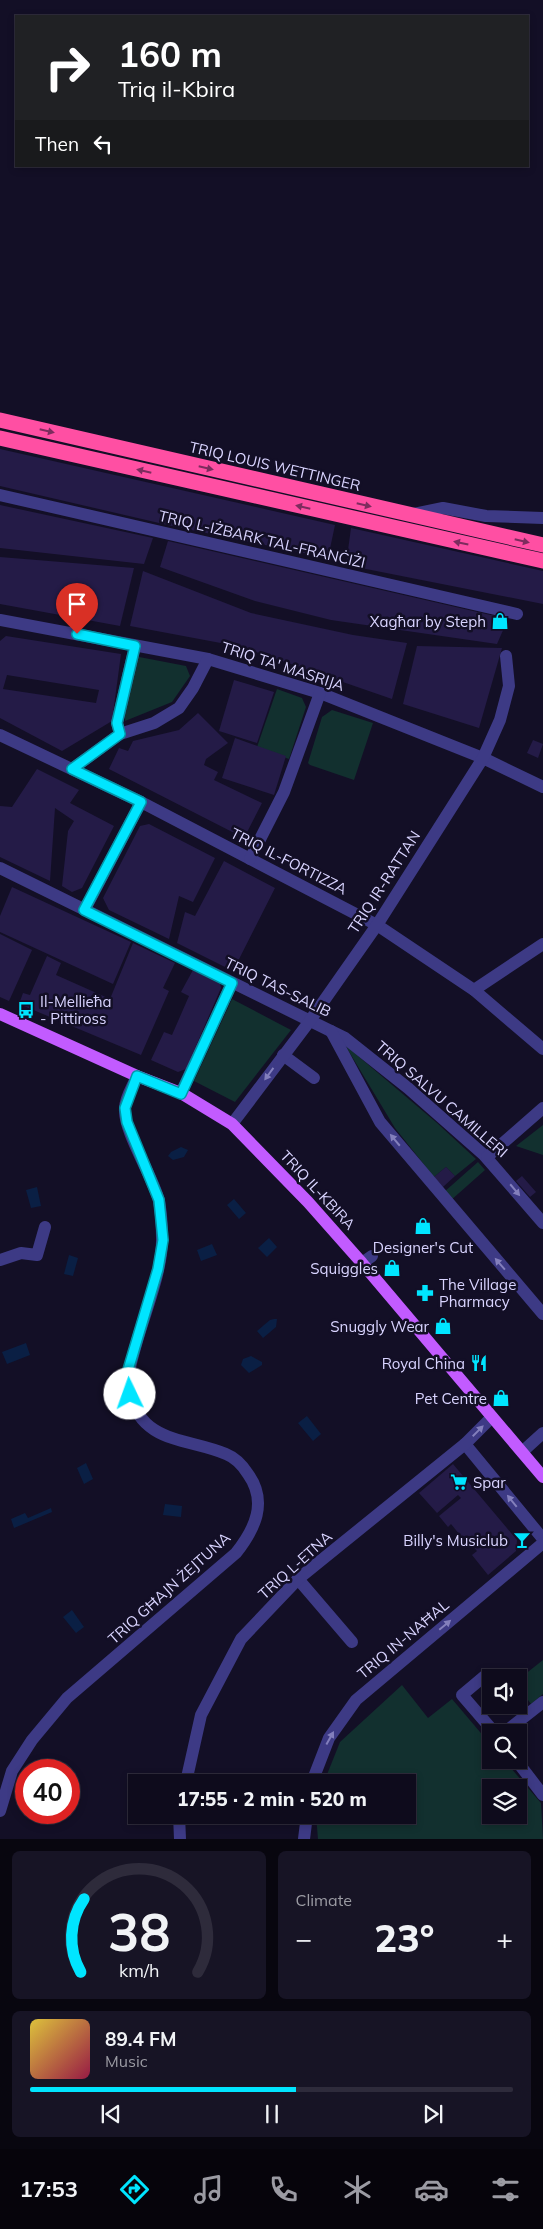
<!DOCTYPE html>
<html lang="en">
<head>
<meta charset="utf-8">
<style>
	body { margin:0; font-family:Mulish,sans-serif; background:#171425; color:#f1f3f6; height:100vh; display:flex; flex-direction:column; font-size:19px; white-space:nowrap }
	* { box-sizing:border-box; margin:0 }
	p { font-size:16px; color:#9b9ba3 }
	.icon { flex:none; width:28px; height:28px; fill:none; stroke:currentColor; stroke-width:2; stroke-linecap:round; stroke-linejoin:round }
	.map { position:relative; height:1839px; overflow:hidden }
	.drawer { display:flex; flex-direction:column; gap:12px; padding:12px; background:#08060f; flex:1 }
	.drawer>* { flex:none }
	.guide { position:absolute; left:15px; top:15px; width:514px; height:152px; border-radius:0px; box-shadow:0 2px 8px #0003,0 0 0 1px #2e2b3b; background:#202124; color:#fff; overflow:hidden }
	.controls { position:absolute; left:482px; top:1669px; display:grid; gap:10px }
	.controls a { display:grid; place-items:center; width:45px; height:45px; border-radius:0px; background:#0e0b1c; box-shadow:0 2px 8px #0003,0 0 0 1px #2e2b3b; font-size:25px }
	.speed { position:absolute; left:15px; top:1759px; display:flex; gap:10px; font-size:25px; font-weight:700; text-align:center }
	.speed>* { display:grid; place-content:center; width:65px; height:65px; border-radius:50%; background:#0e0b1c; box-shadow:0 2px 8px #0003,0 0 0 1px #2e2b3b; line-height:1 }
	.speed .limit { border:8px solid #d22; background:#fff; color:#111 }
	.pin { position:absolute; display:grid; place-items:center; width:42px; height:42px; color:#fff; margin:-51px -21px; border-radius:50% 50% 50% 0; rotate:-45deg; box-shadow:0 0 5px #0007 }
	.pin .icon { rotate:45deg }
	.me { position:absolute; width:55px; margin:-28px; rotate:357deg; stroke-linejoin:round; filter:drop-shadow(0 0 4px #0008) }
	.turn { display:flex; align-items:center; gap:18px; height:105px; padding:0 20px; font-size:22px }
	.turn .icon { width:65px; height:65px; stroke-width:2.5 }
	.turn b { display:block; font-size:35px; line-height:42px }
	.then { display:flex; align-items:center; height:48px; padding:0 20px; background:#0003; gap:10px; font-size:19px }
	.big { font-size:38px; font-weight:800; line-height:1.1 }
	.drawer .tile { flex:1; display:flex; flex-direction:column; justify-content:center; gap:8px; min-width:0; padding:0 18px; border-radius:8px; background:#171425 }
	.drawer .dial { align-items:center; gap:0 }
	.dial svg { height:130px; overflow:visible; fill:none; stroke:#2e2b3b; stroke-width:7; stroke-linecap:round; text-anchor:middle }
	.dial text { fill:#f1f3f6; stroke:none }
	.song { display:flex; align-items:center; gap:15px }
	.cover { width:60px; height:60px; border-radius:8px; background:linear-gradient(135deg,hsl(50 70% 55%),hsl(340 70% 35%)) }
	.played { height:5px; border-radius:2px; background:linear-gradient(90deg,#00e5ff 55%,#2e2b3b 55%) }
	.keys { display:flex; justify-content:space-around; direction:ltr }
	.heat { display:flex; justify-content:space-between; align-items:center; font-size:28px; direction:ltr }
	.drawer .tiles { flex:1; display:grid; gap:12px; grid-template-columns:1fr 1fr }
	.tile:last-child { grid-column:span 2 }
	.trip { position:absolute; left:128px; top:1774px; width:288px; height:50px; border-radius:0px; background:#0e0b1c; box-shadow:0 2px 8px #0003,0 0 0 1px #2e2b3b; font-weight:800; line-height:50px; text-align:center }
	.tabs { display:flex; height:80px; justify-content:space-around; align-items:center; background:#06040b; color:#9b9ba3 }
	.tabs .icon { width:35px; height:35px }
	.tabs .active { color:#00e5ff }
	.tabs b { font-size:22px; color:#f1f3f6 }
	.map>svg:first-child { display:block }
	.green { fill:#12302f; fill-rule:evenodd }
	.water { fill:#0a1f44 }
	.building { fill:#241b47; fill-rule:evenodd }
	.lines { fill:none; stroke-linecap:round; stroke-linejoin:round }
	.minor { stroke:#3d3a85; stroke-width:12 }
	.major { stroke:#c25bff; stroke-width:12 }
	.highway { stroke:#ff4fa3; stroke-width:15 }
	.oneway { fill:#7d2c5e }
	.oneway2 { fill:#837fbc }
	.route-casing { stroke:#0095a6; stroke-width:12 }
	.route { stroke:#00e5ff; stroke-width:9 }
	.labels { text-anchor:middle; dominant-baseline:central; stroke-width:5; stroke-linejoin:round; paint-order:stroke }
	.street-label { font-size:15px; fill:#d9d4ff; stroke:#130f26 }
	.poi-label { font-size:15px; fill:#d9d4ff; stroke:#130f26; text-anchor:end }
</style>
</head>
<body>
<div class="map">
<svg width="543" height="1839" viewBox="0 0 543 1839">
	<rect width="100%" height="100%" fill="#130f26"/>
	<!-- green -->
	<g class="green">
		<path d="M134,656l52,10 4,10 -18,26 -47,19 -1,-17z"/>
		<path d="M277,689l25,9 4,9 -17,52 -32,-12z"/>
		<path d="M332,710l41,13 -19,57 -44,-15 -2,-2 14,-46z"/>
		<path d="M232,999l59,31 -56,72 -41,-21z"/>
		<path d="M345,1045l92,78 39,36 -21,17 -9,-9 -12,10 -39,-49z"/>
		<path d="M543,1125v30l-27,-9z"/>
		<path d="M478,1162l7,8 -35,31 -7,-8z"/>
		<path d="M543,1660v34l-12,10 -12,-16v-9z"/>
		<path d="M402,1685l26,33 24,-19 39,46v15h13l37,43 2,36h-225l-2,-24h90v-33h-82l16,-40zM491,1788h28v27h-28z"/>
	</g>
	<!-- water -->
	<g class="water">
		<path d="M181,1147l7,3 -4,7 -11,3 -5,-4 3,-4z"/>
		<path d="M37,1187l4,19 -10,2 -5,-18z"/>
		<path d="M234,1199l12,14 -7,6 -12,-14z"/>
		<path d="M269,1238l8,9 -10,10 -9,-9z"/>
		<path d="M212,1244l5,11 -16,6 -4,-11z"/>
		<path d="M69,1255l9,3 -5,18 -9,-2z"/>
		<path d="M274,1319h3l-1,8 -13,11 -6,-7 13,-11z"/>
		<path d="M26,1343l4,12 -23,9 -5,-12z"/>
		<path d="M251,1356l11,6v3l-13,8 -8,-8 2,-6z"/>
		<path d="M307,1416l14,18 -8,7 -15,-18z"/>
		<path d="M86,1463l7,16 -9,5 -7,-16z"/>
		<path d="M165,1504l17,2 -1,11 -18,-2z"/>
		<path d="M51,1508l1,4 -38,16 -3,-9 14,-6 3,5z"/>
		<path d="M72,1610l12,17 -8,6 -13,-16z"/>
	</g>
	<!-- building -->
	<g class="building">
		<path d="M0,449l335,76 -7,33 -156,-32 -172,-40z"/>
		<path d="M0,505l153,33 -9,26 -144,-16z"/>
		<path d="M351,528l192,43v33l-197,-39z"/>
		<path d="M168,541l340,78 -11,25 -166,-24 -76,-19 -95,-34z"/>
		<path d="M0,557l134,11 -14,58 -120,-22z"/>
		<path d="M143,571l108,42 102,22 54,8 -15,56 -150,-52 -112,-21z"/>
		<path d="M6,636l115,18 -9,67 -50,30 -62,-33v-77zM7,675l92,15 -3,13 -93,-14z"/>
		<path d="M417,646l85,2 -23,80 -76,-24z"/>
		<path d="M234,680l40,12 -17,51 -38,-12z"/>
		<path d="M198,713l30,30 -22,16 -2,6 14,7 -4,8 48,23 -18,35 -135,-69 10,-21 9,3 5,-10 46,-11z"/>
		<path d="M235,738l51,18 -12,39 -52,-17z"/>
		<path d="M533,740l10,4 -5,14 -11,-5z"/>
		<path d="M37,769l42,21 -9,13 44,23 -32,62 -10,4 -10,-6 6,-55 6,-10 -19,-13 -5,73 -50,-24v-51l12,1z"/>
		<path d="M149,824l66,34 -22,44 -14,-6 -10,43 -60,-29 -6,-12 37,-72z"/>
		<path d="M224,861l51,27 -42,83 -56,-28 8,-31 10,4z"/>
		<path d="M12,887l119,55 -18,42 -113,-52v-16z"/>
		<path d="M0,934l32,16 -23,51 -9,-4z"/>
		<path d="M133,943l42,20 -12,25 6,3 -28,64 -122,-51 4,-11 7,2 17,-39 14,7 -5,12 54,24z"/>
		<path d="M193,970l27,13 1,5 -35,81 -8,3 -27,-12 13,-28 8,3 17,-39 -8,-4z"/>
		<path d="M446,1167l9,9 -12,11 -9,-10z"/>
		<path d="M522,1176l14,16 -6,5 -14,-16z"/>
		<path d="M453,1464l64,76 -1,11 -28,24 -16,-20 5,-4 -8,-9 -5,4 -7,-8 3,-3 -9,-11 -3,3 -9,-11 22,-18 -3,-3 -21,18 -18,-20z"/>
	</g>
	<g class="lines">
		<!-- minor -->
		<g class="minor">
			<path d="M0,495l517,119"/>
			<path d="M414,514l29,-6 43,8 57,2"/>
			<path d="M0,620l208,39 112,34 163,65 60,29"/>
			<path d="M120,734l-3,-11 18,-77"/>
			<path d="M0,735l141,67 236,123 97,65 69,59"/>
			<path d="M72,769l48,-35 34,-11 25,-15 14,-20 15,-29"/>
			<path d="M250,859l34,-67 36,-99"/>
			<path d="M0,868l345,170 63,50 76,67 59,68"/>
			<path d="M85,909l56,-107"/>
			<path d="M474,990l69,-46"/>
			<path d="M331,1031l49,91 163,192"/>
			<path d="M283,1055l31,23"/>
			<path d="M181,1093l51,-110"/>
			<path d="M232,1124l77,-102 68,-97 106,-167 17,-38 9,-34 -3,-30"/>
			<path d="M487,1157l56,-49"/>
			<path d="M0,1260l21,-7 16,2 8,-28"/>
			<path d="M362,1263l10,-7"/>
			<path d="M465,1444l78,95"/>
			<path d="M522,1452l21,-19"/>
			<path d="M298,1579l54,63"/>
			<path d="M487,1674l-25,21 32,37"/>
			<path d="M505,1732l38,-30"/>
			<path d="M516,1760l27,35"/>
			<path d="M186,1782l15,-67 40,-76 57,-60 167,-135 27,-27"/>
			<path d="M312,1782l17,-44 27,-38 187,-157"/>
			<path d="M0,1811l12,-40 20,-31 35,-42 169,-145c19,-24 32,-51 12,-79 -5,-8 -12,-16 -22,-20 -37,-16 -85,-10 -96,-61 -4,-18 2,-34 7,-52 8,-29 26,-73 25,-103 0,-12 -1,-26 -3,-37 -6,-25 -36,-70 -34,-93 0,-10 8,-22 12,-32"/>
			<path d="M179,1815l1,24"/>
			<path d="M304,1839l3,-24"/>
		</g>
		<!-- major -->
		<path class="major" d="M0,1014l137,62 44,17 51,31 76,78 54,61 181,214"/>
		<!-- highway -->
		<g class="highway">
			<path d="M0,420l543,125"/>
			<path d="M0,438l543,123"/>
		</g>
	</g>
	<!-- one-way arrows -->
	<defs><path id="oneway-solid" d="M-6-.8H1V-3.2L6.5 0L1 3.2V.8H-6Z" transform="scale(1.25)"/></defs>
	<g class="oneway">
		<use href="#oneway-solid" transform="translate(47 431) rotate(13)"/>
		<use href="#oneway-solid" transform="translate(206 468) rotate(13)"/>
		<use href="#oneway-solid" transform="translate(144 471) rotate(-167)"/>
		<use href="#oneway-solid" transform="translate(364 505) rotate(13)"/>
		<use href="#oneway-solid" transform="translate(303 507) rotate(-167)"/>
		<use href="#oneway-solid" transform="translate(522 541) rotate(13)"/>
		<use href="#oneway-solid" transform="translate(461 543) rotate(-168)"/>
	</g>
	<g class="oneway2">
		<use href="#oneway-solid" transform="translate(269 1074) rotate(126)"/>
		<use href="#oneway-solid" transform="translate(395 1140) rotate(-130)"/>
		<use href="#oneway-solid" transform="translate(515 1190) rotate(50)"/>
		<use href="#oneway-solid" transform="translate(500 1264) rotate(-131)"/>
		<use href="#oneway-solid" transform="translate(478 1431) rotate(-45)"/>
		<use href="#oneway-solid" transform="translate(512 1501) rotate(-129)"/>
		<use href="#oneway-solid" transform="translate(445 1625) rotate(-40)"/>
		<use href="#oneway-solid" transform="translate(330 1738) rotate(-61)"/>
	</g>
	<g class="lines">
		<!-- route casing -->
		<g class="route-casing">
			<path id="route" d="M77,634l58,12 -18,77 3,11 -48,35 69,33 -57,108 148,73 -51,111 -44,-18 -12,32 2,14 32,78 4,40 -5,29 -30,101 2,24"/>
		</g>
		<!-- route -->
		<use href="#route" class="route"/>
	</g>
	<!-- icons -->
	<defs>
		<g id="shop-bare" transform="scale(1.35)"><path d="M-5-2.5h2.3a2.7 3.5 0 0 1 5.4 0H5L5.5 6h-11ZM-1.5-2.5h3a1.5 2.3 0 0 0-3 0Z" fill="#00e5ff" stroke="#130f26" stroke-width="2.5" paint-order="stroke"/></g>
		<g id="bus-bare" transform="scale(1.35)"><path d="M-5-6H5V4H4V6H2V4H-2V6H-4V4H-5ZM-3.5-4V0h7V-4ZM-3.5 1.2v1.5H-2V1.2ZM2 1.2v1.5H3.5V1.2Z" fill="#00e5ff" stroke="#130f26" stroke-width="2.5" paint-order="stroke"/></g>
		<g id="pharmacy-bare" transform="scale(1.35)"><path d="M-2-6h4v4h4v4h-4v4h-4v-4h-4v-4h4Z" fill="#00e5ff" stroke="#130f26" stroke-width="2.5" paint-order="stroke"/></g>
		<g id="restaurant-bare" transform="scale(1.35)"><path d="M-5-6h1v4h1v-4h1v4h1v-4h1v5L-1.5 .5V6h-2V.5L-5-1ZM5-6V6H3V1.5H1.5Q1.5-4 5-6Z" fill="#00e5ff" stroke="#130f26" stroke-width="2.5" paint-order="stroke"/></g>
		<g id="supermarket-bare" transform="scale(1.35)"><path d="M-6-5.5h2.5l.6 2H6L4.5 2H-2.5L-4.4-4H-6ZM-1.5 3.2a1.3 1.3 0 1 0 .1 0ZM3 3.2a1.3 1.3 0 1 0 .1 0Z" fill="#00e5ff" stroke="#130f26" stroke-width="2.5" paint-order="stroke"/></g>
		<g id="bar-bare" transform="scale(1.35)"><path d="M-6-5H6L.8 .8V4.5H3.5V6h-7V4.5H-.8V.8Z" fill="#00e5ff" stroke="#130f26" stroke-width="2.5" paint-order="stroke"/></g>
	</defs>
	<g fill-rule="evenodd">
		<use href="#shop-bare" x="500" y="621"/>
		<use href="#bus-bare" x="26" y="1010"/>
		<use href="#shop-bare" x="423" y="1226"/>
		<use href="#shop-bare" x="392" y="1268"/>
		<use href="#pharmacy-bare" x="425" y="1293"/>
		<use href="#shop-bare" x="443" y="1326"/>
		<use href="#restaurant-bare" x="479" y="1363"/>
		<use href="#shop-bare" x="501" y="1398"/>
		<use href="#supermarket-bare" x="459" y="1482"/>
		<use href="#bar-bare" x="522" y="1540"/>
	</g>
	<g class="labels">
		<!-- street labels -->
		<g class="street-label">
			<text transform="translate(275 466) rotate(13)">TRIQ LOUIS WETTINGER</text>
			<text transform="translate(262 539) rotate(13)">TRIQ L-IŻBARK TAL-FRANĊIŻI</text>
			<text transform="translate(283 666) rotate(18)">TRIQ TA' MASRIJA</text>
			<text transform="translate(289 861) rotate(27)">TRIQ IL-FORTIZZA</text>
			<text transform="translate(384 882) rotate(-57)">TRIQ IR-RATTAN</text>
			<text transform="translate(278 987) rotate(26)">TRIQ TAS-SALIB</text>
			<text transform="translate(442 1099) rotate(41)">TRIQ SALVU CAMILLERI</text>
			<text transform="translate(318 1190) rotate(47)">TRIQ IL-KBIRA</text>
			<text transform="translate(295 1565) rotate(-42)">TRIQ L-ETNA</text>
			<text transform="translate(169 1588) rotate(-42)">TRIQ GĦAJN ŻEJTUNA</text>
			<text transform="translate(403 1639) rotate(-40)">TRIQ IN-NAĦAL</text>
		</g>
		<!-- poi labels -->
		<g class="poi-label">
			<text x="486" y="621">Xagħar by Steph</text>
			<text x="40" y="1001" text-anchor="start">Il-Mellieħa<tspan x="40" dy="17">- Pittiross</tspan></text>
			<text x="423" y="1247" text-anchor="middle">Designer's Cut</text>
			<text x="378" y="1268">Squiggles</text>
			<text x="439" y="1284" text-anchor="start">The Village<tspan x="439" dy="17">Pharmacy</tspan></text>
			<text x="429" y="1326">Snuggly Wear</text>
			<text x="465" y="1363">Royal China</text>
			<text x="487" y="1398">Pet Centre</text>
			<text x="473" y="1482" text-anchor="start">Spar</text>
			<text x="508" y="1540">Billy's Musiclub</text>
		</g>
	</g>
</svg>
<div class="controls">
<a><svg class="icon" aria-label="sound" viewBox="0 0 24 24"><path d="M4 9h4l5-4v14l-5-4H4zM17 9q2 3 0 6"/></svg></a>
<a><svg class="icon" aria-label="search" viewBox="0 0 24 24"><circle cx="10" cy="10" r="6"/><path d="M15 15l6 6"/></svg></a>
<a><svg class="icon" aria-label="layers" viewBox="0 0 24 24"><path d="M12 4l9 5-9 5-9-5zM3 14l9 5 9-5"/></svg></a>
</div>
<div class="speed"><div class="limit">40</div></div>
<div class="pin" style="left:77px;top:634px;background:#d93025"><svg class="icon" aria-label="arrive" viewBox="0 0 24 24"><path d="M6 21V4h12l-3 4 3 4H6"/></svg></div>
<svg class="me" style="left:130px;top:1394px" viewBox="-20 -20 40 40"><circle r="19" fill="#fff"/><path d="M0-13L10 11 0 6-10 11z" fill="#00e5ff"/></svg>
<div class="trip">17:55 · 2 min · 520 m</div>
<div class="guide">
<div class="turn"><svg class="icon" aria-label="right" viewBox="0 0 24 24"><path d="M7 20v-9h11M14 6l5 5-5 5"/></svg><div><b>160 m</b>Triq il-Kbira</div></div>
<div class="then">Then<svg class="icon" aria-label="left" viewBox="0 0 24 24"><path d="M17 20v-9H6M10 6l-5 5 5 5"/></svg></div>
</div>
</div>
<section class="drawer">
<div class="tiles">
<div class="tile dial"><svg viewBox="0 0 100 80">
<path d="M14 69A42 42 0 1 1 86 69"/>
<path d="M14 69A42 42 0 0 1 16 24" stroke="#00e5ff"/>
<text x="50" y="56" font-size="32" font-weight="700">38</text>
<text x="50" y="72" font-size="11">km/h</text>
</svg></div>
<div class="tile"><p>Climate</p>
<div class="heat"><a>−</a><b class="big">23°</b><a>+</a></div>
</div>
<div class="tile">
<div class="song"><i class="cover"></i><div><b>89.4 FM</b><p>Music</p></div></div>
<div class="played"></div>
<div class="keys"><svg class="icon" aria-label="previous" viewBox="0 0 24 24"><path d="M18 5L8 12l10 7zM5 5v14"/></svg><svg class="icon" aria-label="pause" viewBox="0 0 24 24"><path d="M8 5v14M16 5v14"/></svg><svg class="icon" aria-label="next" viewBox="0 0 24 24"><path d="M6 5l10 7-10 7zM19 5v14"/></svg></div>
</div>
</div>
</section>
<nav class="tabs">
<b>17:53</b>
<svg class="icon active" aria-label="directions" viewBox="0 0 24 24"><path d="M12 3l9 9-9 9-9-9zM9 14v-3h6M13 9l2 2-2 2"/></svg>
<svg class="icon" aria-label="music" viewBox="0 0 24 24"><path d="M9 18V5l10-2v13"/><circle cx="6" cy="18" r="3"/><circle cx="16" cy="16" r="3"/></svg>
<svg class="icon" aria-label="phone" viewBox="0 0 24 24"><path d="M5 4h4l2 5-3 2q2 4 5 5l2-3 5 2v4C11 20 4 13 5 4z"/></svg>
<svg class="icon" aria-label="climate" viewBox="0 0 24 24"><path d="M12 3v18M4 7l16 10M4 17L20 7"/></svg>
<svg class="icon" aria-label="car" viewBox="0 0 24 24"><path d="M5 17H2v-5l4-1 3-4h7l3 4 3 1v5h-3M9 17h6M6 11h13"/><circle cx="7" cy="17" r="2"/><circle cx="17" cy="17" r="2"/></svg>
<svg class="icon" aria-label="filters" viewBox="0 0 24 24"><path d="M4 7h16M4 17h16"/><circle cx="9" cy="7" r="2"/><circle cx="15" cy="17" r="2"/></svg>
</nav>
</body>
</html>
